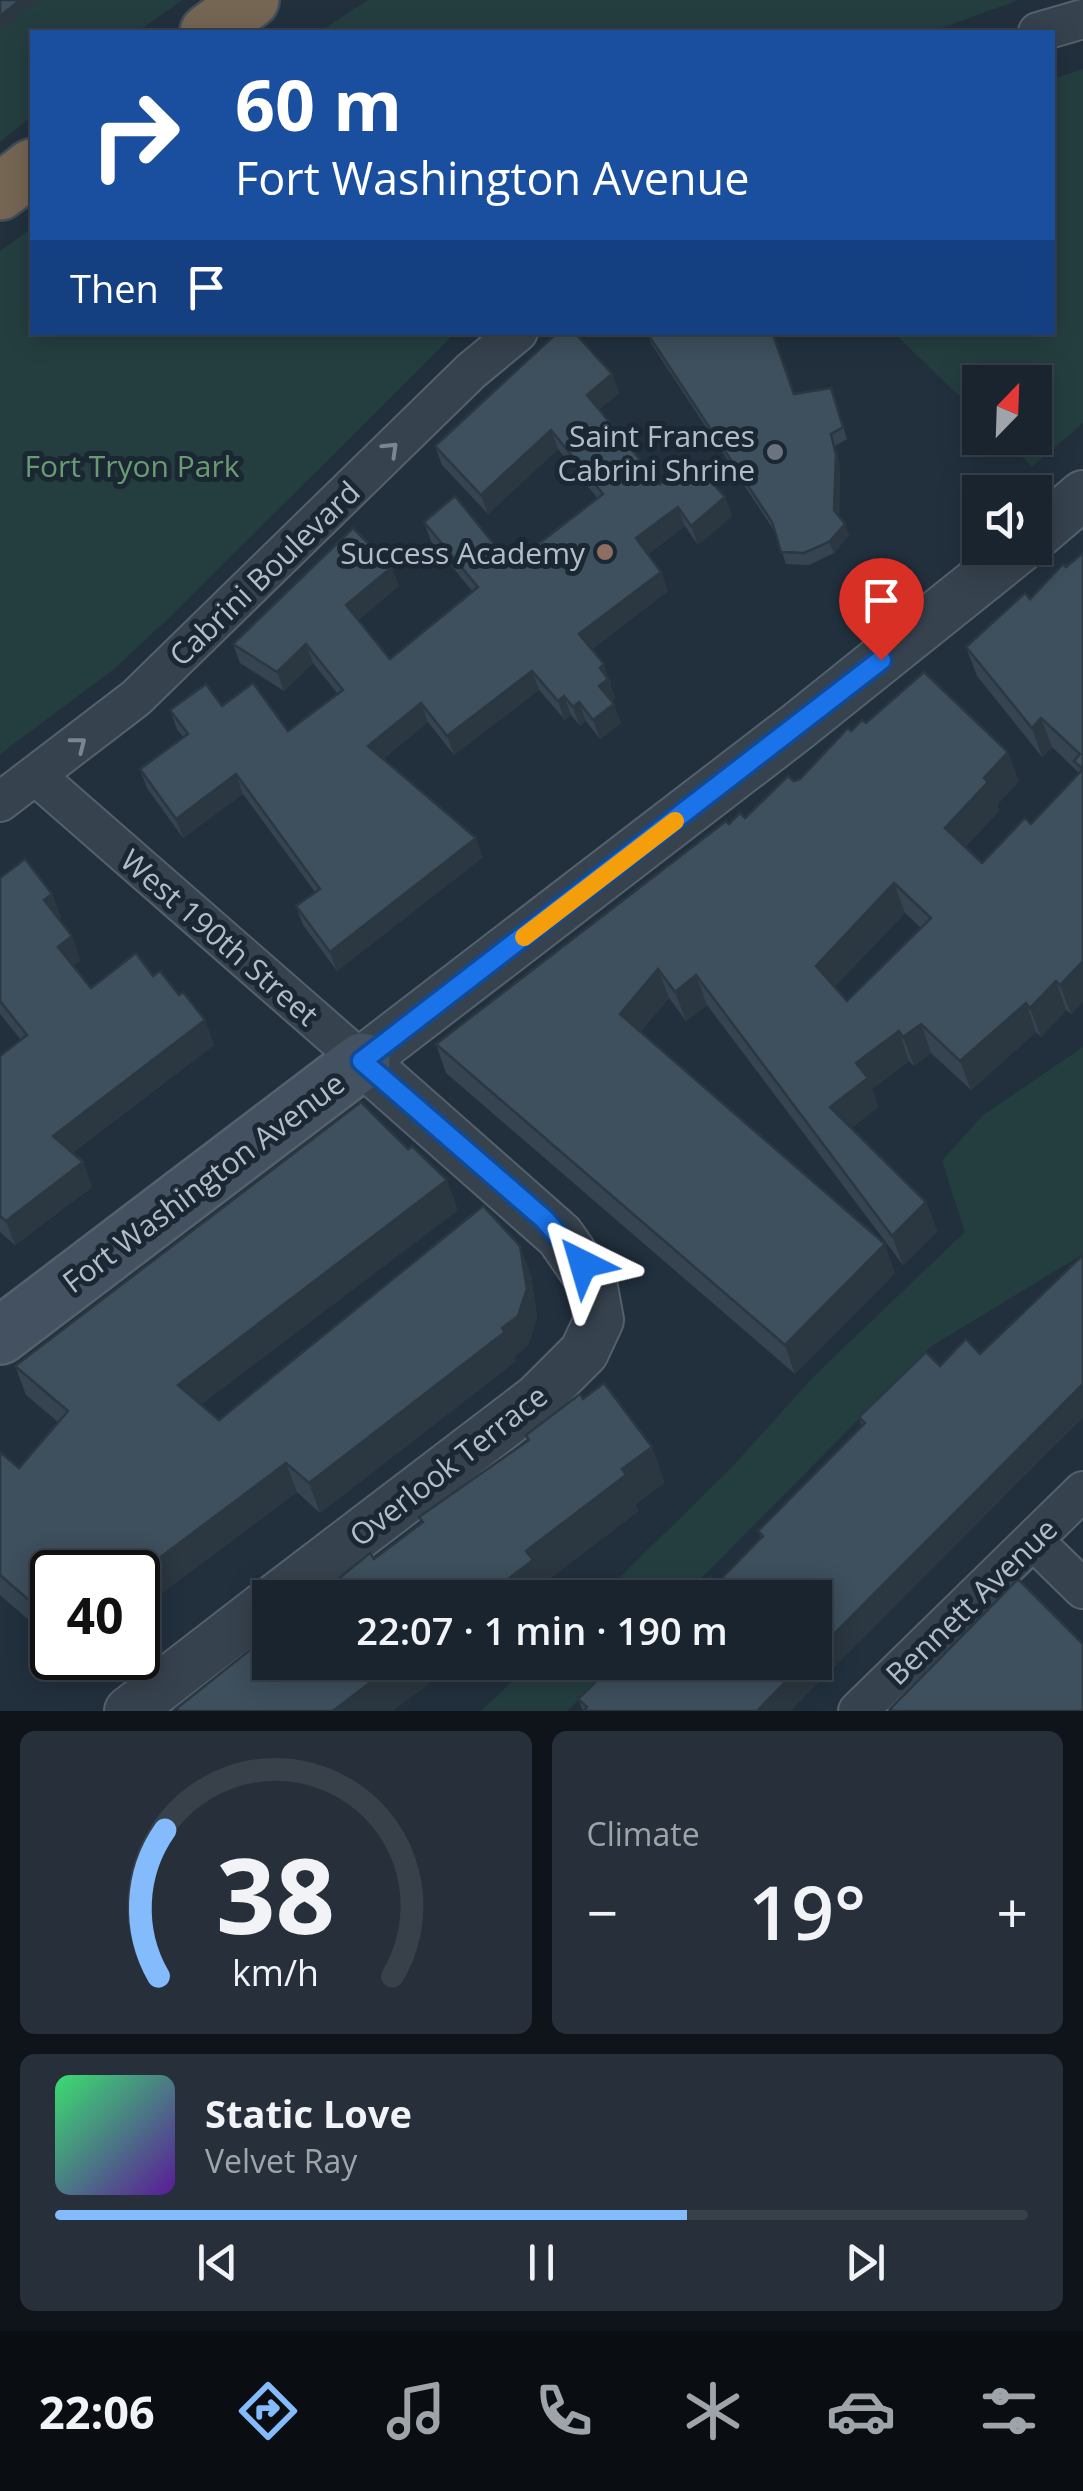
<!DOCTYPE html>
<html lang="en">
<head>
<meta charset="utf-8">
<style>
	body { margin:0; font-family:"Open Sans",sans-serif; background:#27303a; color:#f1f3f6; height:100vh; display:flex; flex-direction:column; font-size:38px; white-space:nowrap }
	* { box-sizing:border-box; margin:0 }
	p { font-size:32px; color:#9fa4aa }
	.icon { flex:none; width:55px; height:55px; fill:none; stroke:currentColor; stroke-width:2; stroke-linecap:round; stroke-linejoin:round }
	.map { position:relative; height:1711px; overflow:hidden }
	.panel { display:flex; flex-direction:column; gap:20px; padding:20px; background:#0e1419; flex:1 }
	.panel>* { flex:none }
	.banner { position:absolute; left:30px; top:30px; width:1025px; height:305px; border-radius:0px; box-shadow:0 5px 25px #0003,0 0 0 2px #38414a; background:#1a4fa0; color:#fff; overflow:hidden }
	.needle { width:65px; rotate:23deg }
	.fabs { position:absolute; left:962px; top:365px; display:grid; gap:20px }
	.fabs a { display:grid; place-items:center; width:90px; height:90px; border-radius:0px; background:#1a242e; box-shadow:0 5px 25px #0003,0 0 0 2px #38414a; font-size:50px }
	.speed { position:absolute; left:30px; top:1550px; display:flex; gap:20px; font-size:50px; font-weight:700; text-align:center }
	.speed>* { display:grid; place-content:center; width:130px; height:130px; border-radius:50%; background:#1a242e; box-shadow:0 5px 25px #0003,0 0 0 2px #38414a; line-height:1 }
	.speed .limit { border:5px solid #111; border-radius:15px; background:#fff; color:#111 }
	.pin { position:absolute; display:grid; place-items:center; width:85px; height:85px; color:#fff; margin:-102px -42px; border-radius:50% 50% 50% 0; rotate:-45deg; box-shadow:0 0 10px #0007 }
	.pin .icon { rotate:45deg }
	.me { position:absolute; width:110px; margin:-55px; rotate:320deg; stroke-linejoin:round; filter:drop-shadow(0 0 8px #0008) }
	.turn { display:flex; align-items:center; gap:35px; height:210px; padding:0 40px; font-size:45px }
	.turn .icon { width:130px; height:130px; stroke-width:2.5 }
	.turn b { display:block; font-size:70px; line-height:85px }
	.then { display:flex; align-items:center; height:95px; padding:0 40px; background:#0003; gap:20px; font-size:38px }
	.big { font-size:75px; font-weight:600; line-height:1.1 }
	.panel .tile { flex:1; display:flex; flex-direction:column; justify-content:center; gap:15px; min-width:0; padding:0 35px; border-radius:15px; background:#27303a }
	.panel .dial { align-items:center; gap:0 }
	.dial svg { height:260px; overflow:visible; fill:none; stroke:#38414a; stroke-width:7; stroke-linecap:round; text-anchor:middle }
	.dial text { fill:#f1f3f6; stroke:none }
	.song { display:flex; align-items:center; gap:30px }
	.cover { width:120px; height:120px; border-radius:15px; background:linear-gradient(135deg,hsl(140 70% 55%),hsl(270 70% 35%)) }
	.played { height:10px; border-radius:5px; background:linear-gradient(90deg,#84bbfd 65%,#38414a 65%) }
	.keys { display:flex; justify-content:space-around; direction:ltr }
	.heat { display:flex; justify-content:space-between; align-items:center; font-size:55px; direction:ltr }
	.panel .tiles { flex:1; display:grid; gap:20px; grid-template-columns:1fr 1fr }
	.tile:last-child { grid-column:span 2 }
	.trip { position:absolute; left:252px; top:1580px; width:580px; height:100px; border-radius:0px; background:#1a242e; box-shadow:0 5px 25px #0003,0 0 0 2px #38414a; font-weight:600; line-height:100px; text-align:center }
	.dock { display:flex; height:160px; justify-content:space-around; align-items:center; background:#0a0e12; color:#9fa4aa }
	.dock .icon { width:70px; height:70px }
	.dock .active { color:#84bbfd }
	.dock b { font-size:45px; color:#f1f3f6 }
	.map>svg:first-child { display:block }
	.green { fill:#243e3f }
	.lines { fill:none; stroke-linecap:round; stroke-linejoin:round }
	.minor-casing { stroke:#54606c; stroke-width:42 }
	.tertiary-casing { stroke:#54606c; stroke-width:52 }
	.secondary-casing { stroke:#54606c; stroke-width:60 }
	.motorway-casing { stroke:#414d59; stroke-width:60 }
	.minor { stroke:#36424e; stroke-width:38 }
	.tertiary { stroke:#36424e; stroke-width:48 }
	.secondary { stroke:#445161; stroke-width:55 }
	.motorway { stroke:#756553; stroke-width:55 }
	.wall { fill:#354450; fill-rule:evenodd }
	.shaded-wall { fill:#2b3741 }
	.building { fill:#3e4f5d; stroke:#2b3741; stroke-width:2.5; fill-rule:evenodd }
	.oneway { stroke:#7a8692 }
	.route-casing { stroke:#114b97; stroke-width:25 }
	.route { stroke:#1a73e8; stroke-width:18 }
	.slow { stroke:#f59e0b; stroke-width:18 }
	.worship-dot { fill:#6b7280; stroke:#1b2733; stroke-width:4 }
	.education-dot { fill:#8d6e63; stroke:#1b2733; stroke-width:4 }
	.labels { text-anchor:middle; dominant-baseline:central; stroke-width:10; stroke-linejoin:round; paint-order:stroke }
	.poi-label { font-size:30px; fill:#b2bdc9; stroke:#1b2733; text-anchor:end }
	.park-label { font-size:30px; fill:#689c70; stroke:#1b2733 }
	.street-label { font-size:30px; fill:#b2bdc9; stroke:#1b2733 }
</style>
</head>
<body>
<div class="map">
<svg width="1083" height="1711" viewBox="0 0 1083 1711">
	<rect width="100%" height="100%" fill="#22303e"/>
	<!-- green -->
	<g class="green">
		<path d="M0,0h182l-45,32h-105v84l-32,26z"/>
		<path d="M368,0h651l-88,32h-612z"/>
		<path d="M1083,69v354l-51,44 -30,-29h33v-56h-55v34l-86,-83 158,-1 1,-253z"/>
		<path d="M32,228v104l423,1 -283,282 -58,54 -114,85v-503z"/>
		<path d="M1083,1047v207l-153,93 -247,250 -84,1 136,-134 81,-90 149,-142 -23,-71 40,-45z"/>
		<path d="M532,1663h85l-50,48h-86z"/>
	</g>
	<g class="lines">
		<!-- minor casing -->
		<g class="minor-casing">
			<g id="minor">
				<path d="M1038,32l45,-13"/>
				<path d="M36,776l326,285"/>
				<path d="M0,802l136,-104 335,-327 47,-39"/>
				<path d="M1034,1541l49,48"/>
				<path d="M858,1711l225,-220"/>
			</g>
		</g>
		<!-- tertiary casing -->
		<g class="tertiary-casing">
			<g id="tertiary">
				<path d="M1035,536l48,-41"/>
				<path d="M276,1598l262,-200 46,-46 15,-32 -7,-38 -32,-46 -198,-175 435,-334 223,-179"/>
				<path d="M129,1711l141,-109"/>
			</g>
		</g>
		<!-- secondary casing -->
		<g class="secondary-casing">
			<path id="secondary" d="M0,1336l362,-275"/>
		</g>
		<!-- motorway casing -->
		<g class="motorway-casing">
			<g id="motorway">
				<path d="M208,32l43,-32"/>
				<path d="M0,192l32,-25"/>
			</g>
		</g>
		<!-- minor -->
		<use href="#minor" class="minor"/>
		<!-- tertiary -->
		<use href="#tertiary" class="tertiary"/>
		<!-- secondary -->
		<use href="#secondary" class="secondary"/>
		<!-- motorway -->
		<use href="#motorway" class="motorway"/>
	</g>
	<!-- wall -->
	<g class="wall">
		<path d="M647,333l147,61 37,-6 16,51 -12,7 5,21 -1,49 10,19 -15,18 -25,12 -23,-1 -11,-32 -123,-187z"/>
		<path d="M612,374l7,19 -20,16 61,75 65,13 7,19 -34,29 -13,-19 -37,28 13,18 7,19 -76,58 19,34 -1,1 5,14 -4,3 10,22 -21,16 -14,-18 -6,5 -9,-11 -6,5 -26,-30 -85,65 -26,-33 -45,37 100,98 -146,114 -34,-46 -7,-19 19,-14 -72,-98 -60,44 -36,-50 -7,-19 43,-32 -6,-8 -7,-19 52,-4 66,25 50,-37 -25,-31 -29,28 -44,-28 -7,-19 166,-58 -41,34 32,39 82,-68 -41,-50 -7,-19 87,43 87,-66 -40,-50 -70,65 -46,-49 -7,-19z"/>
		<path d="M1083,553v448l-12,13 -5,-4 -25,27 -5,-5 -65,58 -40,-37 -17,13 -5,-5 -37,28 6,18 -27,21 75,74 11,29 -34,34 -196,-260 -21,16 -17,-23 -29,34 255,241 -100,101 -349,-301 -10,-29 293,-220 16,-6 49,-37 6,-2 51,-48 15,-8 153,58 -22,24 2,6 -34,36 17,16 49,-39 48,-51 -27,-26 -10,10 -65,-81 -11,-29 64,-48zM905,913l16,15 -74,73 -13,-14z"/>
		<path d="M0,878l52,16 9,24 -2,1 22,41 -8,6 18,22 62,-12 26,19 26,25 9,25 -142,108 11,9 9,25 -77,58 -15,-13v-176l21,-16 -21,-26z"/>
		<path d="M458,1210l-257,194 18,16 312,-145 6,43 -9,27 -14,12 2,4 -196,152 -23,-21 -159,119v-39h-86v68l-52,-45v-143l19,16 39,-46 -32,-27 -11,-29z"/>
		<path d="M1083,1255v162l-293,294h-207l-5,-12 139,-116 44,-45 -3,-7 104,-105 -3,-9 81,-51 40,-12z"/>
	</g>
	<!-- shaded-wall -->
	<g class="shaded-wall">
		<path d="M20,0h19l-39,32v-16z"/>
		<path d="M612,374l7,19 -25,21 -7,-19z"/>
		<path d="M551,430l7,19 -70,65 -7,-19z"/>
		<path d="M831,434l9,33 -2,55 -4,-12z"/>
		<path d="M725,497l7,19 -34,29 -7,-19z"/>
		<path d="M678,507l7,19 -42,31 -7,-19z"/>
		<path d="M845,524l4,11 -15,18 -5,-11z"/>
		<path d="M392,567l7,19 -46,38 -7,-19z"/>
		<path d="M661,572l7,19 -82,62 -7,-19z"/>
		<path d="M306,644l7,19 -29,28 -7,-19z"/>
		<path d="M604,664l11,34 -9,7 -7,-19 1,-18z"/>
		<path d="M532,671l7,19 -85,65 -7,-19z"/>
		<path d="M564,696l7,19 -6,5 -7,-19z"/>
		<path d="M579,702l7,19 -6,5 -7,-19z"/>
		<path d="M421,703l7,19 -53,43 -7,-19z"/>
		<path d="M614,704l7,19 -21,16 -7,-19z"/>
		<path d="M1041,718l11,29 -10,10 -10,-29z"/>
		<path d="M1008,752l11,29 -22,24 2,6 -44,46 -10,-29 39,-50z"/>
		<path d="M236,774l7,20 -60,44 -7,-19z"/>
		<path d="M476,838l7,19 -146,114 -7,-19z"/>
		<path d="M894,883l11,30 -79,82 -10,-29z"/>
		<path d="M52,894l9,24 -8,6 -9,-24z"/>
		<path d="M72,936l9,24 -14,11 -9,-24z"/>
		<path d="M1083,961v40l-12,13 -11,-29z"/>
		<path d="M658,969l11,29 -39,46 -10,-30z"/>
		<path d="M696,975l11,30 -21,16 -11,-29z"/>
		<path d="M1056,981l10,29 -25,27 -11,-29z"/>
		<path d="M1026,1003l10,29 -65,58 -11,-29z"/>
		<path d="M205,1020l9,25 -152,115 -9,-24z"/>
		<path d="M921,1024l10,29 -17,13 -11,-29z"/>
		<path d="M899,1031l10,30 -37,28 6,18 -37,29 -11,-29 26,-44z"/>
		<path d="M83,1162l9,25 -77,58 -9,-24z"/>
		<path d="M447,1180l11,30 -269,204 -11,-29z"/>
		<path d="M926,1202l11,29 -34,34 -11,-29z"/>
		<path d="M885,1244l10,29 -100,101 -10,-29z"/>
		<path d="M520,1246l11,29 6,43 -9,27 -14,12 2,4 -196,152 -11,-30 193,-155z"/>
		<path d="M1083,1384v33l-293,294h-33l48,-49h10v-9z"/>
		<path d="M652,1447l13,36 -29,21 3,7 -97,74 4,11 -3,2h-60l43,-47 96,-82z"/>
		<path d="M286,1463l11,29 -159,119v-37z"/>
		<path d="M397,1662h61l-65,49h-60z"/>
	</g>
	<!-- building -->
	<g class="building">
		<path d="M0,0h20l-20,16z"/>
		<path d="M558,332h16l38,42 -25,21 73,89 27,-29 38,42 -34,29 -13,-19 -42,31 25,34 -82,62 25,30 -4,4 8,11 -9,7 15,18 -21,16 -14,-18 -6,5 -9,-11 -6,5 -26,-30 -85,65 -26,-33 -53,43 108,92 -146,114 -34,-46 24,-17 -84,-115 -60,45 -36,-50 48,-35 -18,-24 36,-26 16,22 31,-23 35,48 55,-41 -37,-46 -29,28 -44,-28 120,-116 39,39 -46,38 44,54 88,-72 -54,-65 31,-26 56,69 92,-71 -52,-64 -70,65 -46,-49z"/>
		<path d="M648,332h124l22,62 37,-6 12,39 -12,7 5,21 -2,55 11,14 -16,18 -25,11 -23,-1 -9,-30 -125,-189z"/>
		<path d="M1083,553v408l-23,24 -4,-4 -26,27 -4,-5 -66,58 -39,-37 -18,13 -4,-6 -43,32 12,15 -38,29 96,95 -34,34 -196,-261 -21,17 -17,-23 -38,45 265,230 -100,101 -349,-301 290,-223 3,3 11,-11 5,5 43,-42 6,5 6,-2 48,-51 3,3 11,-11 4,3 58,-51 84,80 -24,26 4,4 -43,46 37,35 43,-45 6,6 52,-55 -9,-8 6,-7 -39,-36 -9,10 -66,-81 59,-54 5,6 33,-35 3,3zM894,883l37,35 -84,83 -31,-35z"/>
		<path d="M25,859l27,35 -8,6 28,36 -14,11 33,41 45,-35 17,23 7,-5 19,24 4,-3 22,28 -152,116 30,26 -77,59 -6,-5v-160l27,-21 -27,-34v-123z"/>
		<path d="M361,1102l47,47 4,-3 35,34 -269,205 41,35 264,-214 37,40 7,43 -9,27 -16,12 3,4 -196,151 -23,-20 -148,111v-2h-86v48l-52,-45v-123l19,16 49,-57 -53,-45z"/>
		<path d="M1083,1255v129l-268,269v-55h-123l19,-21 6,6 46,-47 -5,-5 107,-108 -6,-6 67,-65 14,14 26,-27 14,15z"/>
		<path d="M604,1383l48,64 -30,22 4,6 -100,76 7,9 -50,38h-168l55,-45 4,6 49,-37 -4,-5 110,-77 -3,-5 54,-41 3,5z"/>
		<path d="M1018,1579l65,65v67h-191l-2,-2z"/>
		<path d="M270,1634v28h127l-64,49h-154l-2,-3z"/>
		<path d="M616,1662h189l-48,49h-173l3,-4 -9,-8z"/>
	</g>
	<!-- one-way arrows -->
	<defs><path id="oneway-chevron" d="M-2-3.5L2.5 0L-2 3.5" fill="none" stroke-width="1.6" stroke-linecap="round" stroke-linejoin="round" transform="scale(2.5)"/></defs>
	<g class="oneway">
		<use href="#oneway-chevron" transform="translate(391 449) rotate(-44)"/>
		<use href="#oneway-chevron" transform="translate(79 744) rotate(-38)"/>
	</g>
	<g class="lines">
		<!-- route casing -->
		<g class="route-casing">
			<path id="route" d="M583,1264l-39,-45 -182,-158 519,-401"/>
		</g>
		<!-- route -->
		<use href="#route" class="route"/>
		<!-- slow -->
		<path class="slow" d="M524,937l151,-116"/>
	</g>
	<!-- markers -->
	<circle class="worship-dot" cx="775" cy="452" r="10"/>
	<circle class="education-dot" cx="605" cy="552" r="10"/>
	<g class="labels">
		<!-- poi labels -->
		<g class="poi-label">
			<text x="755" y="435">Saint Frances<tspan x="755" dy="34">Cabrini Shrine</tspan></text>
			<text x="585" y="552">Success Academy</text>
		</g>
		<!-- park labels -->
		<g class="park-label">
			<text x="132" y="465">Fort Tryon Park</text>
		</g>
		<!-- street labels -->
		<g class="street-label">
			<text transform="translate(264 573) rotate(-44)">Cabrini Boulevard</text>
			<text transform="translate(220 937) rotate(41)">West 190th Street</text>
			<text transform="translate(203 1182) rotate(-37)">Fort Washington Avenue</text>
			<text transform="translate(448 1465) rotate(-38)">Overlook Terrace</text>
			<text transform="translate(971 1601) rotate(-44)">Bennett Avenue</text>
		</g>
	</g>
</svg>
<div class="fabs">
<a><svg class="needle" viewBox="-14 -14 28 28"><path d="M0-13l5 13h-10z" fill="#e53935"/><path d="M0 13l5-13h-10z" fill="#9fa4aa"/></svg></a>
<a><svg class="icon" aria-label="sound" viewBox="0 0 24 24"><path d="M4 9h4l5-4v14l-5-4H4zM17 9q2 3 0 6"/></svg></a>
</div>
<div class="speed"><div class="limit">40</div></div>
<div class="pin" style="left:881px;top:660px;background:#d93025"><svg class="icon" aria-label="arrive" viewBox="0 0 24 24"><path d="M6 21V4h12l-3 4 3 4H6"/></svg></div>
<svg class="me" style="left:583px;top:1264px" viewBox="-20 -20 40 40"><path d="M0-17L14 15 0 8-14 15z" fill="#1a73e8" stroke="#fff" stroke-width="4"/></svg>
<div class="trip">22:07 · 1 min · 190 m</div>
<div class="banner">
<div class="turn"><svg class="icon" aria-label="right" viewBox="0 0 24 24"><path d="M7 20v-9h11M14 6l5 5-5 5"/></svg><div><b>60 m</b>Fort Washington Avenue</div></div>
<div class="then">Then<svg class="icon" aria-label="arrive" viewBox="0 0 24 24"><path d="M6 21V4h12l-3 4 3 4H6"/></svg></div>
</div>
</div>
<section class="panel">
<div class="tiles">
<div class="tile dial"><svg viewBox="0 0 100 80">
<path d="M14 69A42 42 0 1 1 86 69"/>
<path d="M14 69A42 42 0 0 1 16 24" stroke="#84bbfd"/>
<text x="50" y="56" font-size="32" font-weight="700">38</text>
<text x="50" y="72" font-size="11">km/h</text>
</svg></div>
<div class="tile"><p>Climate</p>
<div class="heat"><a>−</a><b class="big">19°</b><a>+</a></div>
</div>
<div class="tile">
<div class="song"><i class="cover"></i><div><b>Static Love</b><p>Velvet Ray</p></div></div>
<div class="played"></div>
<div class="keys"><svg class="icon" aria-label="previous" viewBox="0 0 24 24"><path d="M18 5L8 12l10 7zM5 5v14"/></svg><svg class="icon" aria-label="pause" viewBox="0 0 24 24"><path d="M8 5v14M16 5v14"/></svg><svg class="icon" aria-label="next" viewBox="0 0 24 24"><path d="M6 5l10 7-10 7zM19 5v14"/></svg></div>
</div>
</div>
</section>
<nav class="dock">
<b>22:06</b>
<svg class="icon active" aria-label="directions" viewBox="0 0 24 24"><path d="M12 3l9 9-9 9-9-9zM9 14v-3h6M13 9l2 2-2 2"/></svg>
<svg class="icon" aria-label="music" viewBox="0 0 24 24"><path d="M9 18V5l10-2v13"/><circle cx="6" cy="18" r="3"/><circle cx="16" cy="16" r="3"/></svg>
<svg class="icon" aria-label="phone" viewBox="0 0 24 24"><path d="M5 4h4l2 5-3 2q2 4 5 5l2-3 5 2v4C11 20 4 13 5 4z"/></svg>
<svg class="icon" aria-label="climate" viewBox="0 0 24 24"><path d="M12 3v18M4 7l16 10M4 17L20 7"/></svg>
<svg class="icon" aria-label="car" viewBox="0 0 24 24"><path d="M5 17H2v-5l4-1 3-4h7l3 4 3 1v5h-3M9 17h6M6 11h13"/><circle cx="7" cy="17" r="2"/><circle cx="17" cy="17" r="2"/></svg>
<svg class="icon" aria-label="filters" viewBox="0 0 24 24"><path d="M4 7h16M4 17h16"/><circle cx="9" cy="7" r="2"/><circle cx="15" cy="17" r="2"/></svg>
</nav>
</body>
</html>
